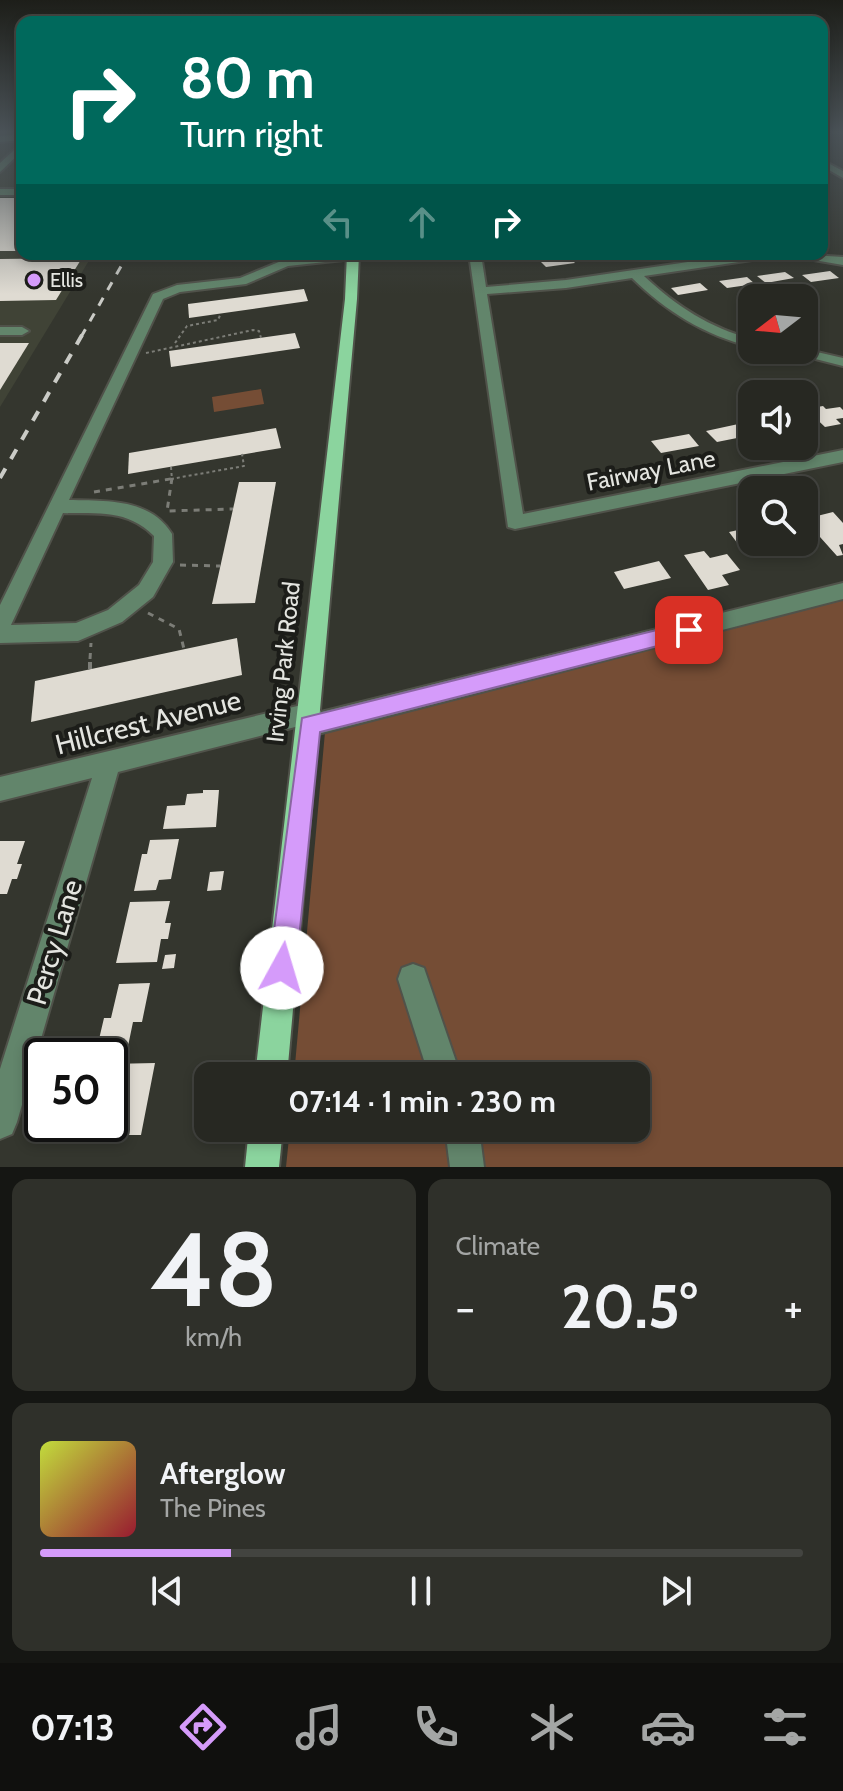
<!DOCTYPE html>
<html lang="en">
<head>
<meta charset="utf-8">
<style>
	body { margin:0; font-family:Cabin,sans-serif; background:#2f302a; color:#f1f3f6; height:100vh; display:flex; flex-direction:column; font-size:30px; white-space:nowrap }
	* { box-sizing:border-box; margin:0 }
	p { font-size:26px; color:#a4a6a5 }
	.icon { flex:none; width:44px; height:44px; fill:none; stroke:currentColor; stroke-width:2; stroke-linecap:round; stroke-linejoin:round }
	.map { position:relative; height:1167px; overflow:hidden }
	.panel { display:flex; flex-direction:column; gap:12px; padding:12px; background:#151613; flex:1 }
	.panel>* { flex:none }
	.guide { position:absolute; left:16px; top:16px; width:812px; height:244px; border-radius:16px; box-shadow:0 4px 12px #0003,0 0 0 2px #434440; background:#00695c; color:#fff; overflow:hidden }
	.needle { width:52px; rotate:254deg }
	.fabs { position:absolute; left:738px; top:284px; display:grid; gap:16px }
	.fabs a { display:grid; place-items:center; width:80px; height:80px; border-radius:16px; background:#272822; box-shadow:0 4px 12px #0003,0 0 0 2px #434440; font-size:40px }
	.speed { position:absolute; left:24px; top:1038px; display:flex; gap:16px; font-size:40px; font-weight:700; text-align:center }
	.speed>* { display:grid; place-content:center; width:104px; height:104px; border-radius:50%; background:#272822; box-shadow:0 4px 12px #0003,0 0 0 2px #434440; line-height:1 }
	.speed .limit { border:4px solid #111; border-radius:12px; background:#fff; color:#111 }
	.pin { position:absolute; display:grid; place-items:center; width:68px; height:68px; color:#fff; margin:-34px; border-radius:16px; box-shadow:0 4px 12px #0006 }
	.me { position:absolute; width:88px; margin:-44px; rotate:6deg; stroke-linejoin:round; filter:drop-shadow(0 0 6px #0008) }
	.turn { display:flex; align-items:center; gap:28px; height:168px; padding:0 32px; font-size:36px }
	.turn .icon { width:104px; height:104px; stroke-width:2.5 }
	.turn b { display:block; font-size:56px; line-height:68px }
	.lanes { display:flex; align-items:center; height:76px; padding:0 32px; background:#0003; justify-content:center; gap:40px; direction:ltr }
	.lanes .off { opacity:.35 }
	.big { font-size:60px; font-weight:800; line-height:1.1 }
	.panel .tile { flex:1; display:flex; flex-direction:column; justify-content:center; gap:12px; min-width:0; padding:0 28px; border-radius:16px; background:#2f302a }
	.panel .dial { align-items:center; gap:0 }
	.dial b { font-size:104px; line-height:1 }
	.song { display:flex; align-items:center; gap:24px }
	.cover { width:96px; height:96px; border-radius:12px; background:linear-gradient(135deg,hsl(70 70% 55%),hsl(350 70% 35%)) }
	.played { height:8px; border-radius:4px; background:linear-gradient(90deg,#d59bfa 25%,#434440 25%) }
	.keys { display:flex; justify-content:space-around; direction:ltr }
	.heat { display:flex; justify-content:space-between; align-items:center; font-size:44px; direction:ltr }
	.panel .tiles { flex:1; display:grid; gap:12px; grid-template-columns:1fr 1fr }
	.tile:last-child { grid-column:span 2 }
	.trip { position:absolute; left:194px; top:1062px; width:456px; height:80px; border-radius:16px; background:#272822; box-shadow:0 4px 12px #0003,0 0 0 2px #434440; font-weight:800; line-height:80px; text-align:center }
	.tabs { display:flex; height:128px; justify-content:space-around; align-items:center; background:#10100e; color:#a4a6a5 }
	.tabs .icon { width:56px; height:56px }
	.tabs .on { color:#d59bfa }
	.tabs b { font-size:36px; color:#f1f3f6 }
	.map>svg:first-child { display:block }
	.built { fill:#404336 }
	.green { fill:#754d35 }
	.building { fill:#dfdbd2 }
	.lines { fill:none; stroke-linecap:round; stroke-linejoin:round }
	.minor-casing { stroke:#50524a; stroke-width:4 }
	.major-casing { stroke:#50524a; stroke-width:4 }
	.path-far2 { stroke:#7c7d77; stroke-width:2; stroke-dasharray:3 3; stroke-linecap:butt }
	.path-far1 { stroke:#7c7d77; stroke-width:3; stroke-dasharray:6 6; stroke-linecap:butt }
	.path { stroke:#7c7d77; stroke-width:4; stroke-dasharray:7 7; stroke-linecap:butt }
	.minor { fill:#62856b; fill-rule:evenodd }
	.major { fill:#8bd49e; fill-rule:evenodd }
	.rail-far1 { stroke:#cacbc6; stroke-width:3; stroke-dasharray:9 9; stroke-linecap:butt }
	.rail { stroke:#cacbc6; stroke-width:4; stroke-dasharray:11 11; stroke-linecap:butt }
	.route { fill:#d59bfa; stroke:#8a65a2; stroke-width:2 }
	.poi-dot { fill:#d59bfa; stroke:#1c1d19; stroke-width:3 }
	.labels { text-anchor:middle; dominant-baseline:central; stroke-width:8; stroke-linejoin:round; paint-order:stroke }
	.far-poi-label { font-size:20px; fill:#e4e5e0; stroke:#1c1d19; text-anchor:start }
	.street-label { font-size:24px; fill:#e4e5e0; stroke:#1c1d19 }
	.near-street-label { font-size:28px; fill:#e4e5e0; stroke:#1c1d19 }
</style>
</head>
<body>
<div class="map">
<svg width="843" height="1167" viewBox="0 0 843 1167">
	<rect width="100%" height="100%" fill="#34362e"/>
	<!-- built -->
	<path class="built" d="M0,131h22v123h71l-93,153z"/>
	<!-- green -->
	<g class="green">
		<path d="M261,389l3,15 -50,8 -2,-15z"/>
		<path d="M843,583v584h-557l4,-39h346v-52h-342l33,-366z"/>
	</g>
	<!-- building -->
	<g class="building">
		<rect x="0" y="198" width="22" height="53"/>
		<path d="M609,254l5,5 -23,3 -6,-6z"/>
		<path d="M569,257l6,6 -29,4 -6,-6z"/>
		<path d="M82,258l-26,42 -56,1v-42z"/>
		<path d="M830,271l9,7 -28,4 -9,-7z"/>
		<path d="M785,272l9,6 -28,5 -9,-7z"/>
		<path d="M747,277l8,7 -28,4 -8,-7z"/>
		<path d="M700,283l8,7 -30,5 -7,-7z"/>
		<path d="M304,289l4,12 -119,17 -1,-14z"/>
		<path d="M295,333l5,15 -129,19 -2,-16z"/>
		<path d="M0,343h29l-29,47z"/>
		<path d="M823,406l3,3 14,-2 3,3v8l-7,1 5,5 -16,3 -19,-18z"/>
		<path d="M743,423l9,12 -35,7 -11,-11z"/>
		<path d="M276,428l5,20 -153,26 1,-21z"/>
		<path d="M689,434l10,12 -38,7 -10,-12z"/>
		<path d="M239,482h37l-21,121 -43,1z"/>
		<path d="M804,512l5,6 24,-6 10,11v21l-4,1 4,10 -6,1 -17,-19 -9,2 -7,-7z"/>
		<path d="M752,527v15l9,1 -20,5 -12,-16z"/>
		<path d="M704,551l6,7 17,-4 13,16 -18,5 7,10 -21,5 -24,-35z"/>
		<path d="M659,561l12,17 -47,11 -10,-17z"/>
		<path d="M237,638l5,37 -211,47 4,-41z"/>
		<path d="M203,790h16l-3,37 -53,2 4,-23 18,-1 2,-11 16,-1z"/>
		<path d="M179,839l-8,40 -12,1 -3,10 -22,1 8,-37h5l3,-14z"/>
		<path d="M0,841h25l-8,23h5l-5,15h-5l-5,15h-7z"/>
		<path d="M224,871l-3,19 -14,1 3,-19z"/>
		<path d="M170,901l-5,22h6l-3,16h-7l-4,23 -41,1 14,-61z"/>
		<path d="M176,954l-2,14 -12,1 3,-14z"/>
		<path d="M150,983l-8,39h-9l-6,29 -31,1 8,-34h7l8,-34z"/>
		<path d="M155,1063l-14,72h-36l-2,6 -28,1 4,-18h31v-60z"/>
	</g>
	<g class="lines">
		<!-- minor casing -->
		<g class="minor-casing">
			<g id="minor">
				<path d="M22,134v6l-22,2v-6z"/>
				<path d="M22,143v8l-22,21v-9z"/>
				<path d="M822,160l21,11v7l-21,-12z"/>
				<rect x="0" y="189" width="22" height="6"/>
				<path d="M331,254l28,1 -6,4 -65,7 -42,18 -66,8 -17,7 -94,201c37,1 81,-2 103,34l1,28 -3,5 -17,30 -31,25 -44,19 -78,2v-38l153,-311 24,-9 63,-7 46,-19zM63,513c36,1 64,-4 91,23l-1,26 -14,23 -31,25 -32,13 -65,2z"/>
				<path d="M469,254h12l5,33 80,-7 176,-26h30l-6,4 -122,18c32,30 66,52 108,63v8c-48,-12 -85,-35 -120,-69l-66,10 -79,6 36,220 320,-64v12l-328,67 -7,-2z"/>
				<path d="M796,254l47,3v8l-41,-7z"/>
				<path d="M0,327h22l7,4 -7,4h-22z"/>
				<path d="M804,349l39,9v8l-63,-16z"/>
				<path d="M843,583v16l-533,137 -8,-3 -3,-7 -181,46 -101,350 -5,12 -12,5v-70l92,-291 -92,23v-24l310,-74 8,3 3,6z"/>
				<path d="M413,964l11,4 37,108h-32l-31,-97 4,-11z"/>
				<path d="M445,1128h34l5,39h-34z"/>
			</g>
		</g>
		<!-- major casing -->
		<g class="major-casing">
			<g id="major">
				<path d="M347,254h12l-2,45 -70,777h-32l90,-777z"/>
				<path d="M249,1128h34l-4,39h-34z"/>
			</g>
		</g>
		<!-- path-far2 -->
		<g class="path-far2">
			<path d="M175,343l12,-17 31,-6 3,-7"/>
			<path d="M146,353l107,-23 6,1 2,7"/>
			<path d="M171,467l1,13"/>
			<path d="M165,480l79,-14 -2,-12"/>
		</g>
		<!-- path-far1 -->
		<g class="path-far1">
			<path d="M172,478l-5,33 66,-2"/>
			<path d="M94,492l82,-14"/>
			<path d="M180,565l40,1"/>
			<path d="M148,613l31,16 5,20"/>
			<path d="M90,659l1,-16"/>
		</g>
		<!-- path -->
		<path class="path" d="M90,669v-12"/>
		<!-- minor -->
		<use href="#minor" class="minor"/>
		<!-- major -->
		<use href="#major" class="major"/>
		<!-- rail-far1 -->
		<path class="rail-far1" d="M81,337l47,-83"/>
		<!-- rail -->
		<path class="rail" d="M0,478l82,-143"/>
	</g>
	<!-- sky -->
	<linearGradient id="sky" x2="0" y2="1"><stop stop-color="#1d1e19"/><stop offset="0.45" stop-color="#4a5257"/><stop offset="1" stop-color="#4a5257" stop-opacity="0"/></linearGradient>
	<rect width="843" height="294" fill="url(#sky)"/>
	<!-- route -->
	<path class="route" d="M689,622l6,2 3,6 -3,6 -6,2 -369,94 -24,236 -4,9 -10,4 -9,-4 -4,-9 33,-250z"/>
	<!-- markers -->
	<circle class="poi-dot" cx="34" cy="280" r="8"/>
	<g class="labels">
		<!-- far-poi labels -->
		<g class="far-poi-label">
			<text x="50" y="280">Ellis</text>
		</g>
		<!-- street labels -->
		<g class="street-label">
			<text transform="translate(651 470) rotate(-11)">Fairway Lane</text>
			<text transform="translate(283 662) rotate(-84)">Irving Park Road</text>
		</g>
		<!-- near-street labels -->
		<g class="near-street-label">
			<text transform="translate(148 722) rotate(-14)">Hillcrest Avenue</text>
			<text transform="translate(54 942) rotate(-73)">Percy Lane</text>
		</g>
	</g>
</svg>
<div class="fabs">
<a><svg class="needle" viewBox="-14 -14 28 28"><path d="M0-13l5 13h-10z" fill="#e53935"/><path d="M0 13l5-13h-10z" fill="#a4a6a5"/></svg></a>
<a><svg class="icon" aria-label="sound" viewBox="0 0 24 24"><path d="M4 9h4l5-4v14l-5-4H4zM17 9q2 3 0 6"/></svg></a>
<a><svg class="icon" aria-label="search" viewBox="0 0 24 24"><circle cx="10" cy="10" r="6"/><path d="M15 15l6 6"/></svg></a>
</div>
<div class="speed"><div class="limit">50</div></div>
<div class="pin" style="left:689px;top:630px;background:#d93025"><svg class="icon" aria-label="arrive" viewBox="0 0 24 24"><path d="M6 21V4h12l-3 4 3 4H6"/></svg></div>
<svg class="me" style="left:282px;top:968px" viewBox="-20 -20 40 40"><circle r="19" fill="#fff"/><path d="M0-13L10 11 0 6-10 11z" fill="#d59bfa"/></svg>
<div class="trip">07:14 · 1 min · 230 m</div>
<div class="guide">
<div class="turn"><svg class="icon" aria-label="right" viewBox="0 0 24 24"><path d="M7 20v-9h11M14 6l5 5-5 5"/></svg><div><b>80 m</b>Turn right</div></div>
<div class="lanes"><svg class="icon off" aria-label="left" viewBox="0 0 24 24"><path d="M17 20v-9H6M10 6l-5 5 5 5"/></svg><svg class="icon off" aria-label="ahead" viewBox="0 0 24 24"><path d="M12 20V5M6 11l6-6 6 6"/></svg><svg class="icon" aria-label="right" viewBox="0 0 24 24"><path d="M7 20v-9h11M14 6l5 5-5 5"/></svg></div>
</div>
</div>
<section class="panel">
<div class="tiles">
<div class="tile dial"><b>48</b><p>km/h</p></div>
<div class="tile"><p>Climate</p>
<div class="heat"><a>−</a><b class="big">20.5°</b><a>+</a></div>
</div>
<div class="tile">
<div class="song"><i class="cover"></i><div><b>Afterglow</b><p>The Pines</p></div></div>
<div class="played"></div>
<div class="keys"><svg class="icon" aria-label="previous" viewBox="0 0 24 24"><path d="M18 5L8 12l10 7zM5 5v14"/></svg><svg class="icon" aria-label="pause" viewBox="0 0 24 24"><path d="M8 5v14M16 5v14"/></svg><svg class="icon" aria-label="next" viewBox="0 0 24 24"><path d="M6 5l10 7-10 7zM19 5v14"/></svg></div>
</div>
</div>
</section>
<nav class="tabs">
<b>07:13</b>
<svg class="icon on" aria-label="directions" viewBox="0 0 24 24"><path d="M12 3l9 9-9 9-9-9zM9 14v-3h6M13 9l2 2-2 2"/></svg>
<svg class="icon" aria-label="music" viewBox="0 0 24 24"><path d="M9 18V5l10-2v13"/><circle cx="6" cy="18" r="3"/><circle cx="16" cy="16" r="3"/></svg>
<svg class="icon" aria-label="phone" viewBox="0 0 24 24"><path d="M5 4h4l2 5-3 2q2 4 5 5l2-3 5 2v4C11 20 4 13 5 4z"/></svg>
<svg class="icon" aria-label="climate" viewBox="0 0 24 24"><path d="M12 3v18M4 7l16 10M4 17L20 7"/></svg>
<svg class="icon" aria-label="car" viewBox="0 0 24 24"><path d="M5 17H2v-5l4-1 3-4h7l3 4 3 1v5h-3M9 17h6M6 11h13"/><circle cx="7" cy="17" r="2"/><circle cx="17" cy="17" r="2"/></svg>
<svg class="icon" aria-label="filters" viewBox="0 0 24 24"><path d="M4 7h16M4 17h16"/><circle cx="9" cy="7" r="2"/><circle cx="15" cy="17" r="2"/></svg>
</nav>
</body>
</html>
